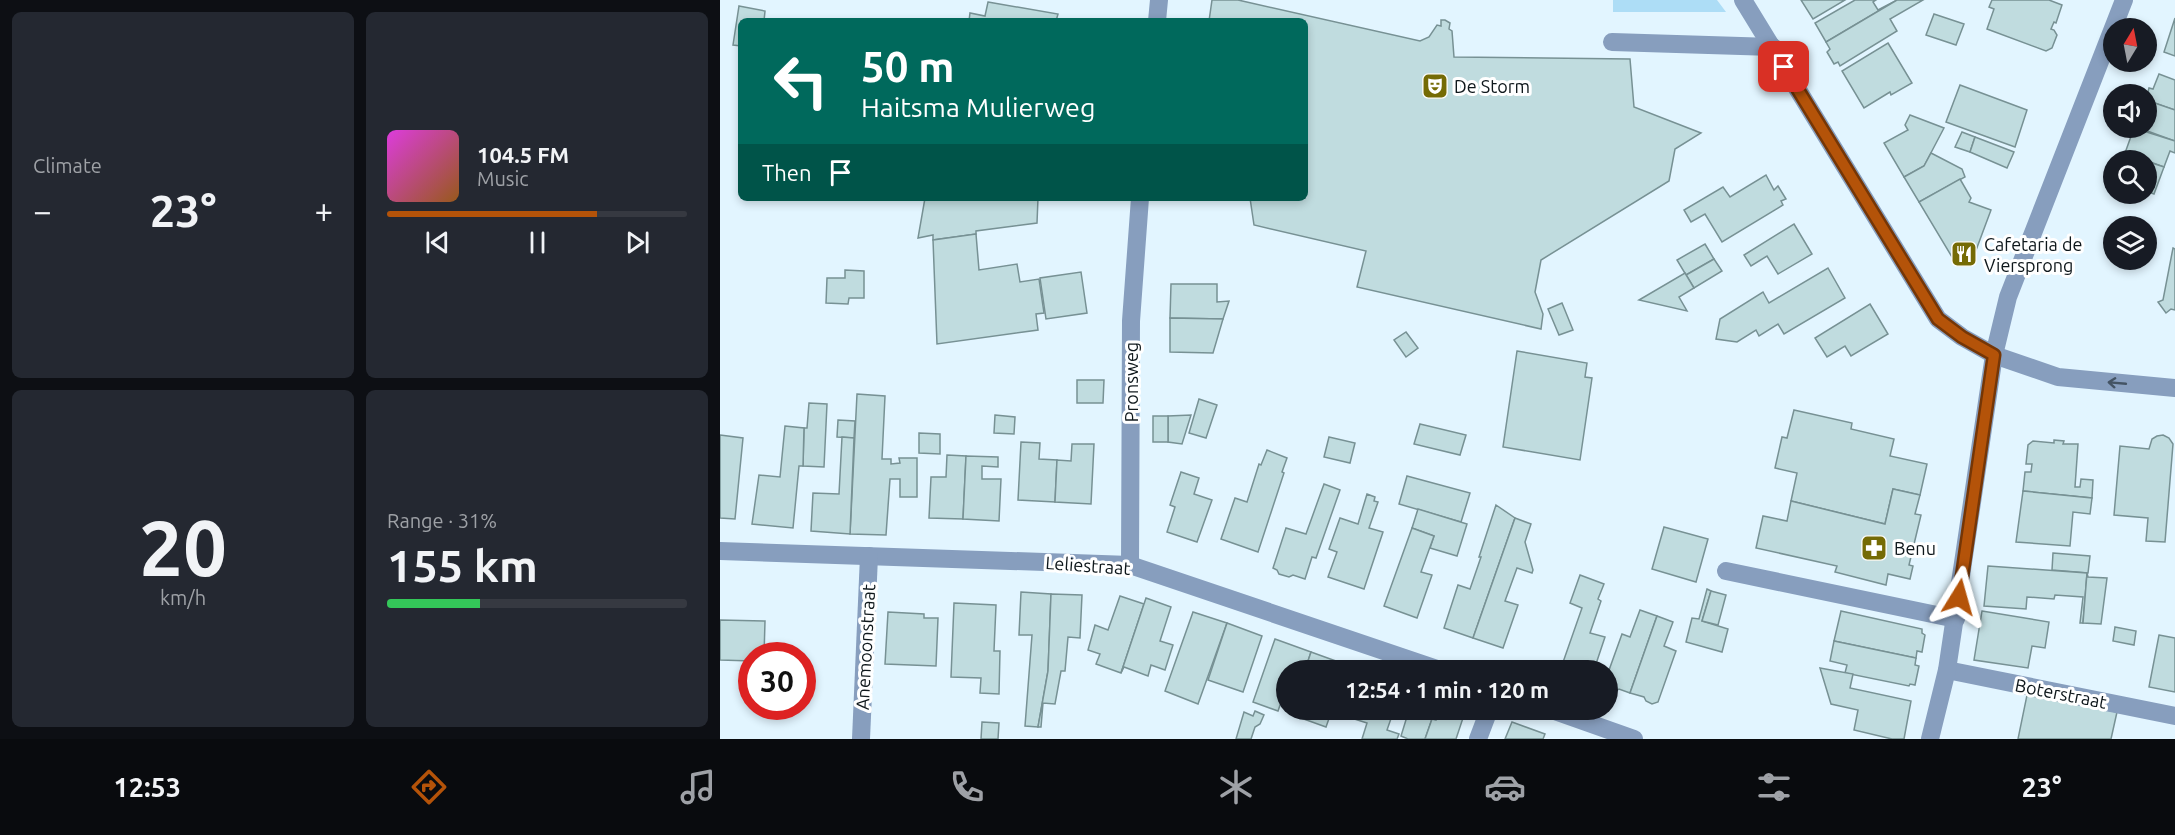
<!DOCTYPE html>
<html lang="en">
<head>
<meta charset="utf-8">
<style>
	body { margin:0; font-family:Ubuntu,sans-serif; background:#242831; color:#f1f3f6; height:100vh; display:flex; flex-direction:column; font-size:22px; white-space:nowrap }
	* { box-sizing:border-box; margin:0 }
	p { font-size:20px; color:#9ea1a6 }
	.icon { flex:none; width:33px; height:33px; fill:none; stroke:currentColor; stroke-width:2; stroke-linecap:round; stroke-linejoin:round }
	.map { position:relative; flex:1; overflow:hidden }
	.details { display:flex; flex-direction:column; gap:12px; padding:12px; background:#0d0f14; width:720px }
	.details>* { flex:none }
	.top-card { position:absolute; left:18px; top:18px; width:570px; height:183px; border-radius:9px; box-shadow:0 3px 9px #0003; background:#00695c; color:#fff; overflow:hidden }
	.needle { width:39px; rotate:10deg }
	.buttons { position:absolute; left:1383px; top:18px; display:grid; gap:12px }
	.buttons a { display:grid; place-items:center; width:54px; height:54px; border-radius:50%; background:#171b24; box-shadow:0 3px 9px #0003; font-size:30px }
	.speed { position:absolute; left:18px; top:642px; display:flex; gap:12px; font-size:30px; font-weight:700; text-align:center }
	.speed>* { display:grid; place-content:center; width:78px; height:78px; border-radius:50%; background:#171b24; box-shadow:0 3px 9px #0003; line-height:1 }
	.speed .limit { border:9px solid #d22; background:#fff; color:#111 }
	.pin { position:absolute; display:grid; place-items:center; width:51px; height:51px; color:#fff; margin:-26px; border-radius:12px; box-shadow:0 3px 9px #0006 }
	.me { position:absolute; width:66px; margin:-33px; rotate:8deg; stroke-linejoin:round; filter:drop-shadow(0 0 4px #0008) }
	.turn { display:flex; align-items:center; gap:21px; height:126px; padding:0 24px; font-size:27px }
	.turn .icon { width:78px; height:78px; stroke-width:2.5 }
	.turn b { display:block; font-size:42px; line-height:51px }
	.then { display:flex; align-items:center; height:57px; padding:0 24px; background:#0003; gap:12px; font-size:22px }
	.big { font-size:45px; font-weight:700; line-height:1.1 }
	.details .widget { flex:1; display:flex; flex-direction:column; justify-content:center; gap:9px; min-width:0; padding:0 21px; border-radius:9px; background:#242831 }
	.details .dial { align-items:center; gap:0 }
	.dial b { font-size:78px; line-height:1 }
	.song { display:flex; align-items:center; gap:18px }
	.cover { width:72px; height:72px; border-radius:9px; background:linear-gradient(135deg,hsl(300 70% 55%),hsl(30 70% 35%)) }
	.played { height:6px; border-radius:3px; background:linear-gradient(90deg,#b45309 70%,#363941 70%) }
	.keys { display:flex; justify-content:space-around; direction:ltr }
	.heat { display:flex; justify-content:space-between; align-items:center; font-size:33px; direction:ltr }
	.charge { height:9px; border-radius:4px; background:linear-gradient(90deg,#34c759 31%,#363941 0) }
	.details .tiles { flex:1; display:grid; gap:12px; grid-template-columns:repeat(2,1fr) }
	.trip { position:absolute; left:556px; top:660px; width:342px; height:60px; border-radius:30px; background:#171b24; box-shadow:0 3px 9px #0003; font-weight:700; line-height:60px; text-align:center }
	.dock { display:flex; height:96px; justify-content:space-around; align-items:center; background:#090b0e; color:#9ea1a6 }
	.dock .icon { width:42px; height:42px }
	.dock .active { color:#b45309 }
	.dock b { font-size:27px; color:#f1f3f6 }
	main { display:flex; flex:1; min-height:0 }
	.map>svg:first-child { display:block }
	.green { fill:#adddf6 }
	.building { fill:#c0dcdf; stroke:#779194; stroke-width:1.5 }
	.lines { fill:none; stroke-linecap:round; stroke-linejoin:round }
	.minor { stroke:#879ebe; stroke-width:18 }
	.oneway { stroke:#445464 }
	.route-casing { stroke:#753606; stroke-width:15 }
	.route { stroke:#b45309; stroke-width:10 }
	.labels { text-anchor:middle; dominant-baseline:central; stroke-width:6; stroke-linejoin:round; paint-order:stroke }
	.poi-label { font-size:18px; fill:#0e171b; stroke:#fff; text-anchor:start }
	.street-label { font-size:18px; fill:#0e171b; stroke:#fff }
</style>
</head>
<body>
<main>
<section class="details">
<div class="tiles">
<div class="widget"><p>Climate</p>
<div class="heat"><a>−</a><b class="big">23°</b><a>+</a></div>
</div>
<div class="widget">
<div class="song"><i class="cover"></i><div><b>104.5 FM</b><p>Music</p></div></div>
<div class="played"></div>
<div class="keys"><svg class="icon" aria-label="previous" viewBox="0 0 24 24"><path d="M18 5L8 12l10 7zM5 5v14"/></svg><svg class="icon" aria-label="pause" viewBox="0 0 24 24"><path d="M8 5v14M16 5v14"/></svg><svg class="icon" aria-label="next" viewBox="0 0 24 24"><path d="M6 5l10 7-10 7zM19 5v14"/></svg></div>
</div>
<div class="widget dial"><b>20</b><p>km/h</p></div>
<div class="widget"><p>Range · 31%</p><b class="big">155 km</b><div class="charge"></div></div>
</div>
</section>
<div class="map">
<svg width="1455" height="739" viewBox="0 0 1455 739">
	<rect width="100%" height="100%" fill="#e2f5ff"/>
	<!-- green -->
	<path class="green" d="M893,0h104l9,12h-113z"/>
	<!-- building -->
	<g class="building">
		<path d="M492,0h26l182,41 9,-4 8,-12 4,1v-6h4l5,3 -1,6 3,2 2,26 176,2 4,48 67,26 -26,16 -6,32 -128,79 -6,32 8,22 -2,15 -184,-42 9,-36 -112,-26 -4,-27h55v-177h-96z"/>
		<path d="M1081,0h44l-32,19z"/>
		<path d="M1135,0h21l-3,2 5,8 19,-10 -71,42 -11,-19z"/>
		<path d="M1177,0h26l-33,19 7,12 -57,35 -2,-4 -4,2 -7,-12 3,-3 -4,-7z"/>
		<path d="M1272,0h57l13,5 -6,18 -2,-1 -3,7 3,1 3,5 -5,13 -6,3 -59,-22 7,-20 -5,-2z"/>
		<path d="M268,2l70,12 -2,7h-87l1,-8 15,3z"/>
		<path d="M19,6l26,5 -1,10h-23v25l-8,-1z"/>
		<path d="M1214,14l30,10 -8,21 -30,-10z"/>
		<path d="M1455,18v38l-11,-4z"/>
		<path d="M1168,43l24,40 -21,12 -1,-3 -26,16 -22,-37z"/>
		<path d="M1439,74l16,6v30l-29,-10 3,-12 4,1z"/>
		<path d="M1240,85l67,25 -12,37 -69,-25z"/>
		<path d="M1426,100l29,10v31l-36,-13h7z"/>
		<path d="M1190,115l34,13 -20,38 -20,11 -20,-34 24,-13 -3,-5z"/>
		<path d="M1414,128l41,13v12l-5,-2 -6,16 -39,-14z"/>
		<path d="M1242,132l13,5 -5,15 -15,-5z"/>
		<path d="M1255,137l39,15 -7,16 -37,-16z"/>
		<path d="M1211,153l31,16 3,8 -46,25 -15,-25 20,-11z"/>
		<path d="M1405,153l21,7h-24z"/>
		<path d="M1426,161l18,6 -10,27 -8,-3z"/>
		<path d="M1046,175l8,15 4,-4 8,13 -5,2 2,4 -61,37 -17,-28 -14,8 -7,-12 39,-23 7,10z"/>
		<path d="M1240,179l11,19 -2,4 22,8 -19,51 -17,1 -36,-60z"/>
		<path d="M205,198h113l-1,25 -61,8v3l-43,6v-5l-15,3z"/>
		<path d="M1074,224l18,30 -34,20 -11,-18 -16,10 -7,-11z"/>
		<path d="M256,234l3,36 38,-6 3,18 19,-3 5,34 -8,1 2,16 -101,14 -4,-104z"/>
		<path d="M985,244l9,15 -28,16 -9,-15z"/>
		<path d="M1453,248l2,1v61l-4,-1 -5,4 -8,-11 5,-2z"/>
		<path d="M994,259l8,12 -28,17 -8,-13z"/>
		<path d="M1108,268l17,30 -61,36 -6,-10 -19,12 -3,-6 -19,12 -21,-3 4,-20 43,-27 6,11z"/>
		<path d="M125,270l19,1v27h-15l-1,6 -22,-1 1,-25h18z"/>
		<path d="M361,272l6,41 -41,6 -6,-41z"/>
		<path d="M965,273l9,15 -15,9 8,14 -48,-11z"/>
		<path d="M451,284h46v18l12,-1 -6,18 -53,-1z"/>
		<path d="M842,303l11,27 -14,5 -11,-26z"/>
		<path d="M1150,304l18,30 -37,22 -6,-10 -18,11 -12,-19z"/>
		<path d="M450,318l53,1 -10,34 -43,-1z"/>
		<path d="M686,332l12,16 -12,9 -12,-17z"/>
		<path d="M797,351l70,12 -2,14 7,1 -12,82 -77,-13z"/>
		<path d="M357,380h27l-1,23h-26z"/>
		<path d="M137,394l28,2 -3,63h9v5l9,-1 -1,-5h18v39h-17v-18h-10l-4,56 -36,-1z"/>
		<path d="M479,399l18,6 -11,33 -17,-5z"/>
		<path d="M89,403l18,1 -3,63 -21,-1 1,-38h3z"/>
		<path d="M1074,410l58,13 -1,6 43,10 -4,17 37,8 -7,31 -27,-6 -8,35 -94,-23 6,-28 -22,-5 7,-31 5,1z"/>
		<path d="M275,415l20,2 -1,17 -20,-1z"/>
		<path d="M471,415l-9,29 -14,-2v-26z"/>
		<rect x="433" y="416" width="15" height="26"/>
		<path d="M118,420l17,1 -1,17 -17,-1z"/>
		<path d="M700,424l46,11 -6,20 -46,-11z"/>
		<path d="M65,426l19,2 -1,38h-4l-6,62 -41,-4 7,-49 21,2z"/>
		<path d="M199,433l21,1v20l-21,-1z"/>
		<path d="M0,435l23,3 -8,81 -15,-1z"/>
		<path d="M1443,435l6,3 4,6 -8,98 -19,-1 2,-23 -34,-3 6,-69 29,3 3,-10 5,-3z"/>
		<path d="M122,437l12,1 -4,96 -39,-3 2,-38 26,1z"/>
		<path d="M609,437l26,6 -5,20 -26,-6z"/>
		<path d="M1334,440l10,1 -1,3h15l-3,43h5l1,-8 12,1 -1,18 -69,-7 2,-19h6l1,-8h-6l2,-19 5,-4 21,2z"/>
		<path d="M301,442l19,1 -1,16 18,1 -2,42 -37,-2z"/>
		<path d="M352,444h22l-3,60 -36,-2 2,-42 14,1z"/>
		<path d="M547,450l20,8 -5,14 2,1 -26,79 -37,-13 14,-41 12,4 12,-38 2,1z"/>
		<path d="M227,455l19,1 -3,63 -34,-1 2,-41h15z"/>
		<path d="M246,456l32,1v10l-16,-1v13h19l-2,42 -36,-2z"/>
		<path d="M461,472l18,6 -5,16 18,6 -15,42 -30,-10 8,-25 -5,-2z"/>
		<path d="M687,476l63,17 -9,29 -62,-18z"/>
		<path d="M604,484l16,6 -24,68 -4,-1 -7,22 -12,-4 -4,2 -10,-3 -2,-4 -4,-2 13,-40 20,6z"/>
		<path d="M1173,489l27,6 -5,19 6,1 -12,50 4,1 -3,13 -22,-5 -2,11 -51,-13 2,-6 -81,-18 7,-32 24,5 4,-20 94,23z"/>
		<path d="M1303,491l69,7 -2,16 -17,-2 -3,34 -54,-4z"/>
		<path d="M647,494l8,3 -1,4 4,1 -9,26 14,4 -19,57 -36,-12 9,-25 -8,-3 11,-31 18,6z"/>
		<path d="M776,505l19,13 -42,120 -29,-10 14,-43 12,4 11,-32h-2z"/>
		<path d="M698,509l49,15 -10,32 -27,-8 4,-12 -22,-8z"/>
		<path d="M795,518l16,6 -6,18 8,28 -1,3 -15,-5 -12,33 13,4 -15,43 -30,-10z"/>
		<path d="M944,527l44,12 -12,43 -44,-13z"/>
		<path d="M692,528l22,8 -13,36 11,3 -15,43 -33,-12z"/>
		<path d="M1333,553l37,3 -2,17 -36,-3z"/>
		<path d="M1268,566l99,7 -4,50h-3l3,-26 -28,-2 -1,4 -27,-2 -1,12 -42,-3z"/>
		<path d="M1367,573l1,4 19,1 -6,46 -18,-1z"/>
		<path d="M860,575l24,9 -6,15 3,2 -11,32 15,4 -11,33h-26l-7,-2 21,-60 -12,-5z"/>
		<path d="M987,589l4,2 -9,30 26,8 -6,23 -36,-10 6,-24 7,1z"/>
		<path d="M991,591l15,4 -8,30 -16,-4z"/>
		<path d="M301,592l30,2 -3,77 -10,56 -13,-1 7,-91h-13z"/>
		<path d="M331,594l31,1 -2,43 -12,-1 -3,34h-4l-6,33 -12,-1 -2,24h-3l10,-56z"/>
		<path d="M400,596l24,8 -23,69 -25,-9 4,-10 -12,-4 7,-25 13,5z"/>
		<path d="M426,598l25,9 -11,34 13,4 -8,25 -14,-5 -3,11 -24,-9 -3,6z"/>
		<path d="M234,603l42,2 -2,46h6l-1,43 -19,-1 1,-15 -30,-1z"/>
		<path d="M920,610l17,6 -27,77 -11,-4 -3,2 -7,-2 -1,-3v-13l14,-39 8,3z"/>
		<path d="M1121,611l81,18v4l3,2 -3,17 -5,-1 -1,7 -82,-17z"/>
		<path d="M1262,611l67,11 -4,26 -13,-2 -4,22 -54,-8z"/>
		<path d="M168,612l36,2v4h14l-2,48 -51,-2z"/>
		<path d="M473,612l34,11 -29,81 -33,-13z"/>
		<path d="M937,616l16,6 -9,24 12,5 -18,51 -6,2 -6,-3 -2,-4 -14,-4z"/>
		<path d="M0,620l45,1 -1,35h-12v5l-32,-1z"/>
		<path d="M507,623l35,13 -19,56 -35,-12z"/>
		<path d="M1395,627l21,4 -2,14 -21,-4z"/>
		<path d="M1439,635l16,3v54l-26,-5z"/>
		<path d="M555,639l36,13 -6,18h-18v15l-9,26 -25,-9z"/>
		<path d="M1114,641l82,17 -1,7 4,1 -4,19 -5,-1 -1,2 -64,-13 2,-8 -17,-4z"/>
		<path d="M591,652l36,13 -1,5h-41z"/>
		<path d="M1100,668l33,6 -3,14 61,13 -7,38h-12l-38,-9 4,-20 -27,-6z"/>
		<path d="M1307,695l90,17 -6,27h-93z"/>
		<path d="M584,710h28l-6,17 -25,-9z"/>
		<path d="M627,710h47l-7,20 12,4 -2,5h-35l5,-16 -22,-7z"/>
		<path d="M689,710h30l-3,10 -4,-1 -7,20h-17l-7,-3z"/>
		<path d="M719,710h23l1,8 -7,21h-31l7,-20 4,1z"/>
		<path d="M535,711l9,4 -4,9 -5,3 -4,12h-15l8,-27 9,4z"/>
		<path d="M262,722l17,1 -1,16h-17z"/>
		<path d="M792,722l33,12 -2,5h-38z"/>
	</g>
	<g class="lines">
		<!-- minor -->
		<g class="minor">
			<path d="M1023,0l195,319 24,18 32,18 64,22 117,11"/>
			<path d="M437,21l2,-21"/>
			<path d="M892,42l161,5"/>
			<path d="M0,551l410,14 310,105"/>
			<path d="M410,565l1,-244 9,-123"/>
			<path d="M1006,571l230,48"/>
			<path d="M1227,670l228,46"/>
			<path d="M832,710l82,29"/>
			<path d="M141,739l8,-183"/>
			<path d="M758,739l11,-29"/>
			<path d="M1210,739l17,-69 47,-315 14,-58 116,-297"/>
		</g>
	</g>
	<!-- one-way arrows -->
	<defs><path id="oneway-shaft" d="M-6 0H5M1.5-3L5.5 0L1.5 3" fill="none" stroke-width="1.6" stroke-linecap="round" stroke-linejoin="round" transform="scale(1.5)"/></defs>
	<use class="oneway" href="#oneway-shaft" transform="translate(1397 383) rotate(-175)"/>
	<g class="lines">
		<!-- route casing -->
		<g class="route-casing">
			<path id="route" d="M1064,67l154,252 24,18 32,18 -35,242"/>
		</g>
		<!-- route -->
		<use href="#route" class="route"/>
	</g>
	<!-- icons -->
	<defs>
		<g id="theatre-square" transform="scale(1.35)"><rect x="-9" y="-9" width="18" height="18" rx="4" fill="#756b05" stroke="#fff"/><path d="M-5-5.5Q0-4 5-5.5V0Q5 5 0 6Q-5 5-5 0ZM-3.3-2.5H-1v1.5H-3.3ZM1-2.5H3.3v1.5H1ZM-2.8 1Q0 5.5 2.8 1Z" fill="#fff"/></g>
		<g id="restaurant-square" transform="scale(1.35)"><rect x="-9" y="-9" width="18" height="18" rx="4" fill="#756b05" stroke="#fff"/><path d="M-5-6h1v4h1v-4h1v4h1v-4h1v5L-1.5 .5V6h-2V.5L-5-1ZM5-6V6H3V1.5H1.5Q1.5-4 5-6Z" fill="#fff"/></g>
		<g id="pharmacy-square" transform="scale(1.35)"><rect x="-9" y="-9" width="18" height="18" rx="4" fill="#756b05" stroke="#fff"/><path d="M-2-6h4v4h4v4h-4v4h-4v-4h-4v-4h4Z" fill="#fff"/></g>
	</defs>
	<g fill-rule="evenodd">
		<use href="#theatre-square" x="715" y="86"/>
		<use href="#restaurant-square" x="1244" y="254"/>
		<use href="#pharmacy-square" x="1154" y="548"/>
	</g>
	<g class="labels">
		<!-- poi labels -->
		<g class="poi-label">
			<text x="734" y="86">De Storm</text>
			<text x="1264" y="244">Cafetaria de<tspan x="1264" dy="21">Viersprong</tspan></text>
			<text x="1174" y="548">Benu</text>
		</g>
		<!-- street labels -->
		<g class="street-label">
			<text transform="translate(411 382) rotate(-90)">Pronsweg</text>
			<text transform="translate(368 565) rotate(4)">Leliestraat</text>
			<text transform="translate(145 647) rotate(-87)">Anemoonstraat</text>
			<text transform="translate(1341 693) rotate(11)">Boterstraat</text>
		</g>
	</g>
</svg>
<div class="buttons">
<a><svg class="needle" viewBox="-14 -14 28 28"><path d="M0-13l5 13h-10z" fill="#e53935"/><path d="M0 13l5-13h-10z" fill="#9ea1a6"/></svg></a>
<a><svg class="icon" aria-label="sound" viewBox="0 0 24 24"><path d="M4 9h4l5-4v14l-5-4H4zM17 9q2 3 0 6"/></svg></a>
<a><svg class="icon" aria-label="search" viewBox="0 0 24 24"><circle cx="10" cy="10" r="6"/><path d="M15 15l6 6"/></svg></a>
<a><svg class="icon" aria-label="layers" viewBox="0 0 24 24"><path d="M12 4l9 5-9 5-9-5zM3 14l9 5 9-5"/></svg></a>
</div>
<div class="speed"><div class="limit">30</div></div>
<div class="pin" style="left:1064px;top:67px;background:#d93025"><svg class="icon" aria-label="arrive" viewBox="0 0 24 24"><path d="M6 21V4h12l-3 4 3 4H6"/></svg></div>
<svg class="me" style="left:1239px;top:597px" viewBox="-20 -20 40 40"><path d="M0-17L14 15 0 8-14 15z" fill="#b45309" stroke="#fff" stroke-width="4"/></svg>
<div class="trip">12:54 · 1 min · 120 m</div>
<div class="top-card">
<div class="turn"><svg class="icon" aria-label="left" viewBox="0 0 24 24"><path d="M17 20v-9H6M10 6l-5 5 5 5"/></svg><div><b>50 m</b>Haitsma Mulierweg</div></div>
<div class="then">Then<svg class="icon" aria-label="arrive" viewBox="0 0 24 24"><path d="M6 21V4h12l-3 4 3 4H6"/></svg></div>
</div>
</div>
</main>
<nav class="dock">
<b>12:53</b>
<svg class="icon active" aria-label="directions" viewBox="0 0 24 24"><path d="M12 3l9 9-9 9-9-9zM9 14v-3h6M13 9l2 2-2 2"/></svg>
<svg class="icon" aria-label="music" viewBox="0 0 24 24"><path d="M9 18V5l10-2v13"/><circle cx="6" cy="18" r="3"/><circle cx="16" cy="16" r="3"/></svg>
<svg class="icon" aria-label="phone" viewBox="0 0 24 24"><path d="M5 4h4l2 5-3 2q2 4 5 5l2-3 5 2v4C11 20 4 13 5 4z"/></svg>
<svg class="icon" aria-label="climate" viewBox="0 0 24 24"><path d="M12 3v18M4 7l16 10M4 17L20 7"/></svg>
<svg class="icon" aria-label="car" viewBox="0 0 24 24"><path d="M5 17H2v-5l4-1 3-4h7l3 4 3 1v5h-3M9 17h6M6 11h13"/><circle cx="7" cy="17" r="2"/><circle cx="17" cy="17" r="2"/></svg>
<svg class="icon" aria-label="filters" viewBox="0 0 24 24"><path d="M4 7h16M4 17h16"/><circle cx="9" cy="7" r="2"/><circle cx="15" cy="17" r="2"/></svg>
<b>23°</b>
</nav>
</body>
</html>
